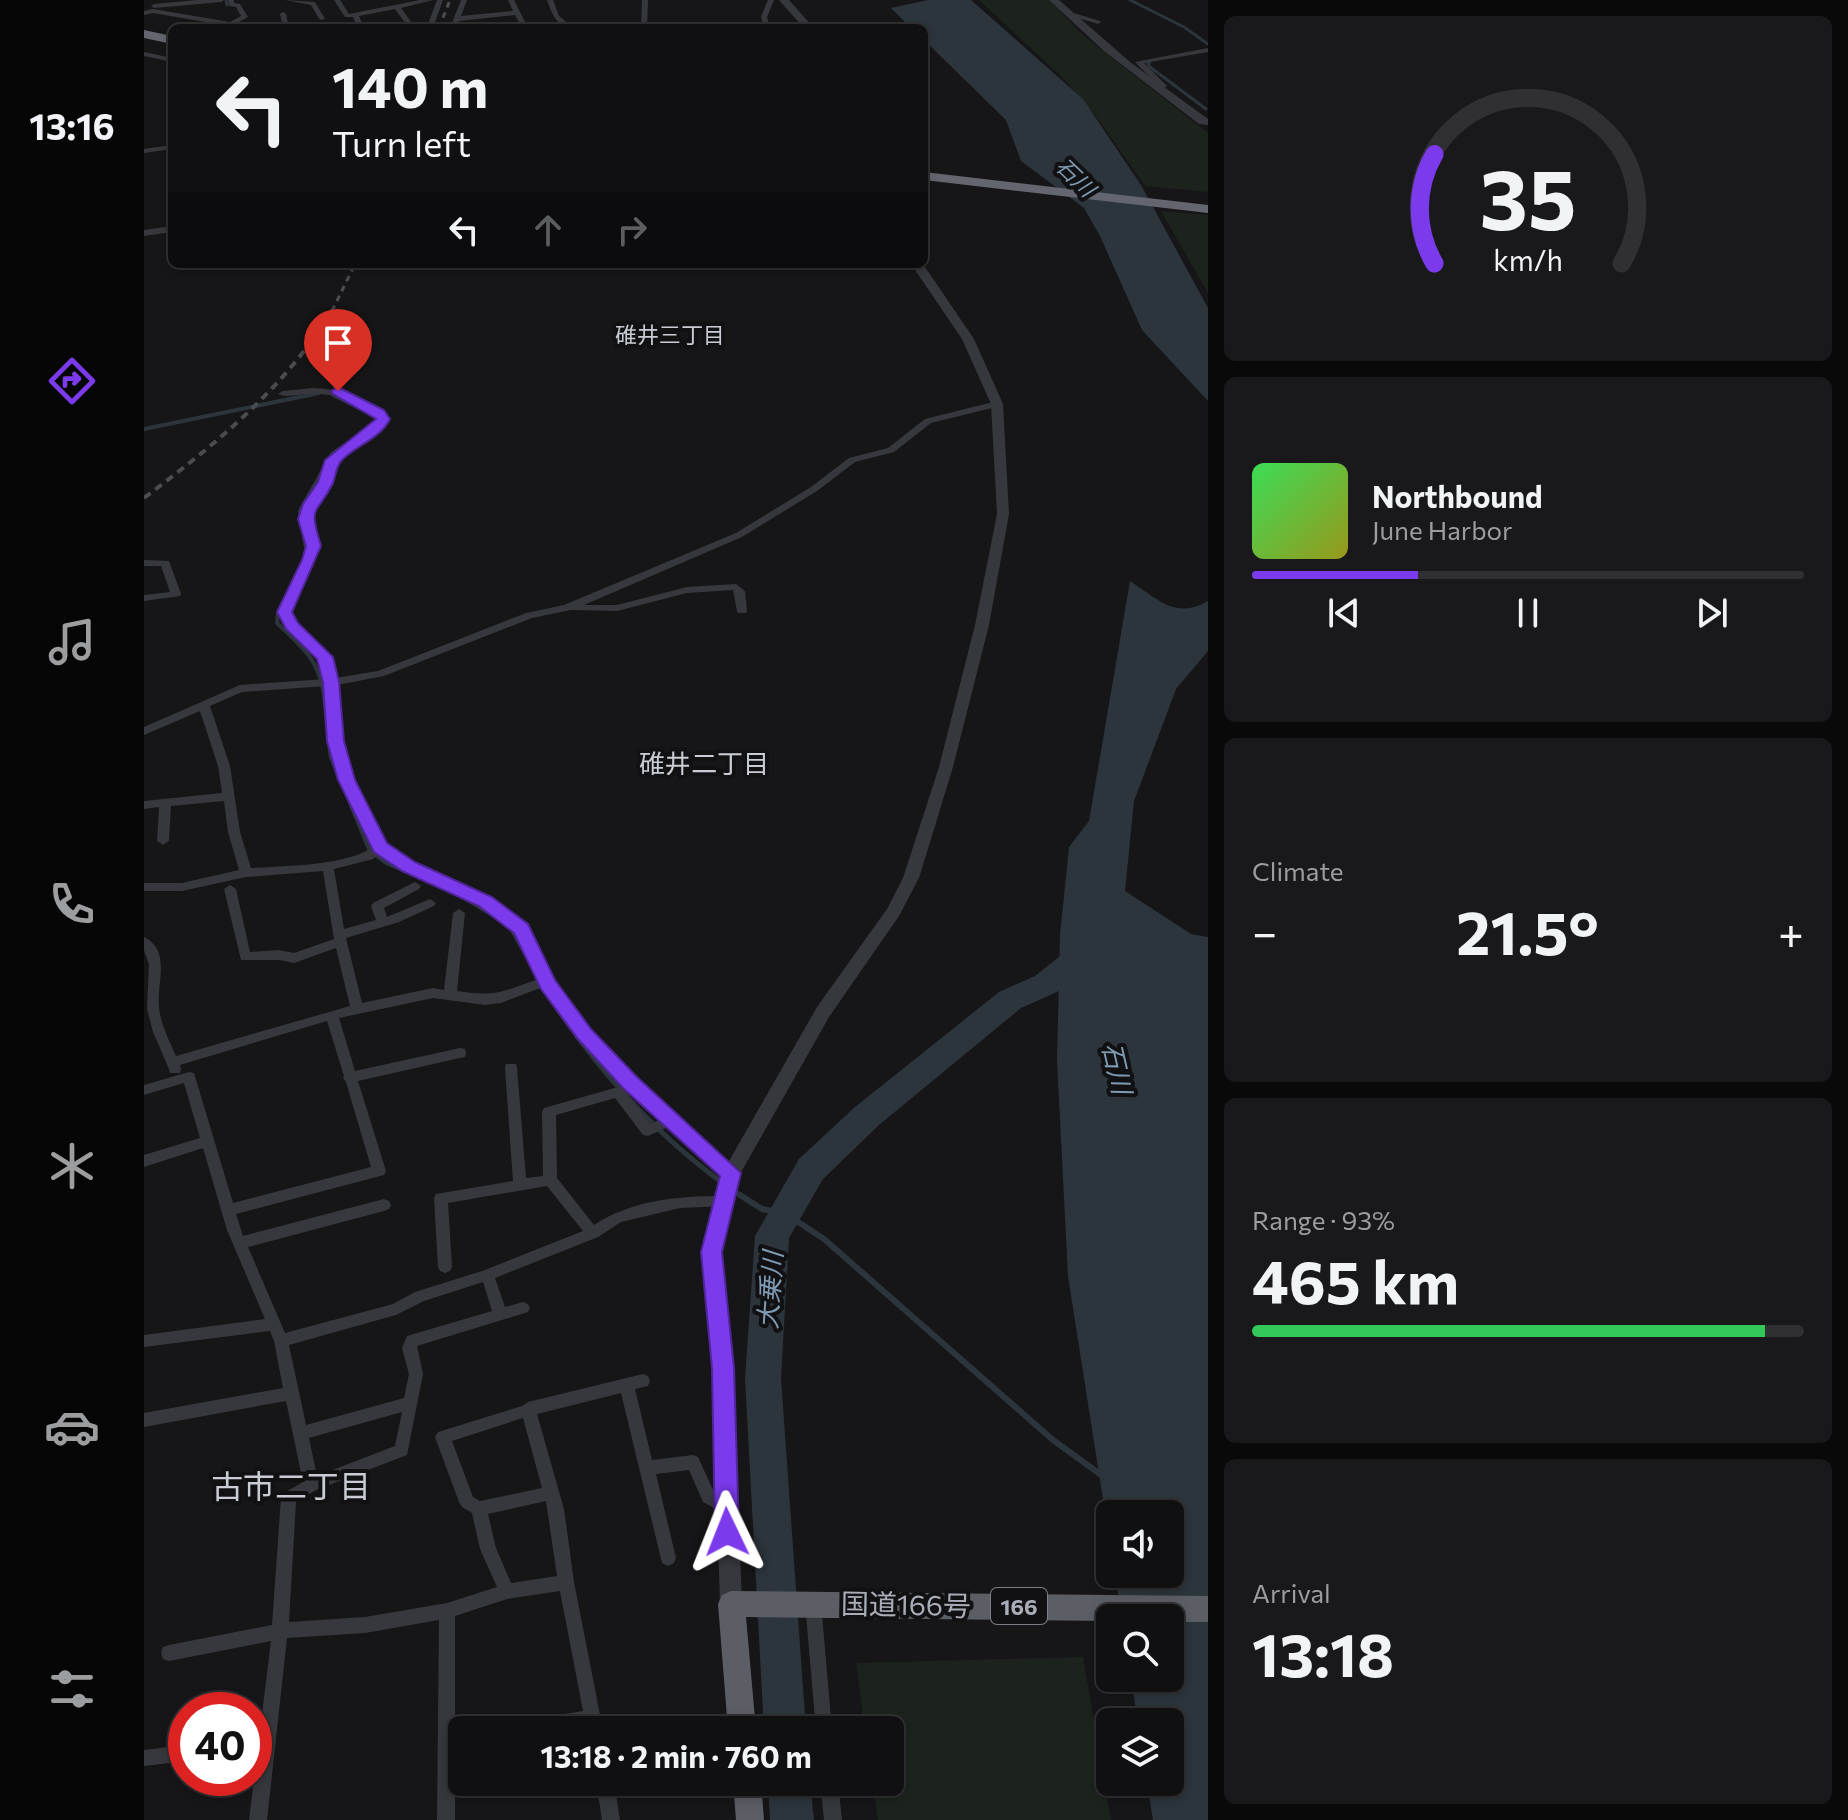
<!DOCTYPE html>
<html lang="en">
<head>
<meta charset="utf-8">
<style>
	body { margin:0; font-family:Commissioner,"Noto Sans JP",sans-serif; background:#19191b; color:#f1f3f6; height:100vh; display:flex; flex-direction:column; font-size:30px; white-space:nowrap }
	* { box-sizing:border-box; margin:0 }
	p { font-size:26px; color:#9c9d9f }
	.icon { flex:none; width:44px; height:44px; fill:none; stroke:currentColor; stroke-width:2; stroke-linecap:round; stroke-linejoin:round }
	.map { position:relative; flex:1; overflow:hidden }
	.side { display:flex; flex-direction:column; gap:16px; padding:16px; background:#09090a; width:640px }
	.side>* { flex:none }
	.banner { position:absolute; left:24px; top:24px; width:760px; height:244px; border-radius:12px; box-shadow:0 4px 12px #0003,0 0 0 2px #303032; background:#101012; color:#f1f3f6; overflow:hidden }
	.tools { position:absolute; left:952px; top:1500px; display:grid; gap:16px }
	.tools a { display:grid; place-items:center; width:88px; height:88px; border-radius:12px; background:#101012; box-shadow:0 4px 12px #0003,0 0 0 2px #303032; font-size:40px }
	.speed { position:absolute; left:24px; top:1692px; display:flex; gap:16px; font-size:40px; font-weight:700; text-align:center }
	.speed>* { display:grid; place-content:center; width:104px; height:104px; border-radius:50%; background:#101012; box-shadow:0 4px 12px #0003,0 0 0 2px #303032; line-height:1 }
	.speed .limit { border:12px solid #d22; background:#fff; color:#111 }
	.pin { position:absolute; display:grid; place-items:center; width:68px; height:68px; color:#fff; margin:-82px -34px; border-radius:50% 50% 50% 0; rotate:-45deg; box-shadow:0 0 8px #0007 }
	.pin .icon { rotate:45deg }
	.me { position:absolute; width:88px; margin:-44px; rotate:358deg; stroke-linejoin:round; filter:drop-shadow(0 0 6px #0008) }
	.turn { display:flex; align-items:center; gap:28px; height:168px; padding:0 32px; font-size:36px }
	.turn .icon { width:104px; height:104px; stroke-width:2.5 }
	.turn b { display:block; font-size:56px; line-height:68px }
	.lanes { display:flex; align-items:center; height:76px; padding:0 32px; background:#0003; justify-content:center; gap:40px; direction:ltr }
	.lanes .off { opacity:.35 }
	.big { font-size:60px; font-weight:700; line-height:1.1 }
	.side .card { flex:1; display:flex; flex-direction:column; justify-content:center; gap:12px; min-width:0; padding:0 28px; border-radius:12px; background:#19191b }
	.side .dial { align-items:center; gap:0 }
	.dial svg { height:208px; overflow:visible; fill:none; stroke:#303032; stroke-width:7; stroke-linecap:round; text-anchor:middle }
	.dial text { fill:#f1f3f6; stroke:none }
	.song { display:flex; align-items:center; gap:24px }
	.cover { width:96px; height:96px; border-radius:12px; background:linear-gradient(135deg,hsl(130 70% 55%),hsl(60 70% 35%)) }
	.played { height:8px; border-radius:4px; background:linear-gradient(90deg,#7c3aed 30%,#303032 30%) }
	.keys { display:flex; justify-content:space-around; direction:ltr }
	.heat { display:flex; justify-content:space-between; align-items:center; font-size:44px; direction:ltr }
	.charge { height:12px; border-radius:6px; background:linear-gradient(90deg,#34c759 93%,#303032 0) }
	.trip { position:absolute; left:304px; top:1716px; width:456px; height:80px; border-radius:12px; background:#101012; box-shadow:0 4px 12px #0003,0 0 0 2px #303032; font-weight:700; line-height:80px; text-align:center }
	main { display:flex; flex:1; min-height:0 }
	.tabs { display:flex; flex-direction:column; width:144px; justify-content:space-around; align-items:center; background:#060607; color:#9c9d9f }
	.tabs .icon { width:56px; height:56px }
	.tabs .active { color:#7c3aed }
	.tabs b { font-size:36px; color:#f1f3f6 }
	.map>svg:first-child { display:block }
	.green { fill:#1c231d }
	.water { fill:#2c353c }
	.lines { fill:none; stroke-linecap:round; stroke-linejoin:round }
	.stream-far3 { stroke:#2c353c; stroke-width:3 }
	.stream-far2 { stroke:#2c353c; stroke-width:4 }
	.stream-far1 { stroke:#2c353c; stroke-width:5 }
	.stream { stroke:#2c353c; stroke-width:6 }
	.river { fill:#2c353c; fill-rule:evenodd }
	.minor { fill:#37383d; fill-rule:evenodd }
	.tertiary { fill:#37383d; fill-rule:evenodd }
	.trunk { fill:#5b5e65; fill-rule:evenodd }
	.motorway { fill:#63666e; fill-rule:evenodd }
	.rail-far1 { stroke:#4a4c52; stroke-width:3; stroke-dasharray:6 5; stroke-linecap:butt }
	.rail { stroke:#4a4c52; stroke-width:4; stroke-dasharray:8 6; stroke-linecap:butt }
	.route { fill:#7c3aed; stroke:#51269a; stroke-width:2 }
	.labels { text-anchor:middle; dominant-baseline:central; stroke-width:8; stroke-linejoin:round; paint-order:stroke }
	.far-water-label { font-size:22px; font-style:italic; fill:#7f9bb3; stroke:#111113 }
	.far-neighbourhood-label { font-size:22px; fill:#c9ccd4; stroke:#111113 }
	.shield { fill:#111113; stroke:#7b7e86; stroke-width:2 }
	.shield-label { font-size:22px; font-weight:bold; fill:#a8adb8 }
	.neighbourhood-label { font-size:26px; fill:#c9ccd4; stroke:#111113 }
	.water-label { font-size:26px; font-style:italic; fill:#7f9bb3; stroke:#111113 }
	.near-street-label { font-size:28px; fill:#a8adb8; stroke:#111113 }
	.near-neighbourhood-label { font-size:32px; fill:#c9ccd4; stroke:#111113 }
</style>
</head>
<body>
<main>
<nav class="tabs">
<b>13:16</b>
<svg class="icon active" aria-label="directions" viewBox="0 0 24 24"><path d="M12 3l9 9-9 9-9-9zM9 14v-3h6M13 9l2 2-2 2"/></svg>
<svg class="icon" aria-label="music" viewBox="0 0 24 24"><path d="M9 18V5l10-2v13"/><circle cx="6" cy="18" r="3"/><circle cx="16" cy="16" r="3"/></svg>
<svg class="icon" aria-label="phone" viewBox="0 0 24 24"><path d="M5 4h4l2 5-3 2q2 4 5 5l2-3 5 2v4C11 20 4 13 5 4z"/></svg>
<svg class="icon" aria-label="climate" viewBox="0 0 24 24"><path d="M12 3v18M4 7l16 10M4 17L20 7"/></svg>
<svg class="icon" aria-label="car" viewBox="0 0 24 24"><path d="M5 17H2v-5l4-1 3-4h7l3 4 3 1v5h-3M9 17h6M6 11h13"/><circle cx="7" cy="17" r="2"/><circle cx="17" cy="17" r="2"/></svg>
<svg class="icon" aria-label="filters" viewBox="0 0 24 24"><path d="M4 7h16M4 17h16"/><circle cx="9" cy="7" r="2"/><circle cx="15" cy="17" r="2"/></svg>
</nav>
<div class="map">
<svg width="1064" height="1820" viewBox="0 0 1064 1820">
	<rect width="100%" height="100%" fill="#161618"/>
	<!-- green -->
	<g class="green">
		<path d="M835,0h70l35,36 124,97v59l-63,-6 -47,-67 -33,-39z"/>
		<path d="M1017,211l47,4v78z"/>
		<path d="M939,1657l28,163h-233l-6,-38h18v-52h-25l-9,-67z"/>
	</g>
	<!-- water -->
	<g class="water">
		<path d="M784,0h43l112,99 58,86 67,123v93l-66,-71 -42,-94 -16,-28 -63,-47 -15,-41 -82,-80v-12h-13l-20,-20z"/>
		<path d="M986,581c28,18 45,39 78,20v50l-32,38 -42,112 -9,90 66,43 17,3v883h-55l-6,-38h23v-60h-32l-7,-44h39v-60h-48l-7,-44h55v-60h-60v30l-42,-268 -11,-216 3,-125 9,-88 20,-26z"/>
	</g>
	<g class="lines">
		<!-- stream-far3 -->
		<g class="stream-far3">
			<path d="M82,0l1,5"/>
			<path d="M986,0l54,27 24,17"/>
			<path d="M1006,62h-3l3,5 56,42"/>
		</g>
		<!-- stream-far2 -->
		<g class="stream-far2">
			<path d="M189,395l45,22"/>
			<path d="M0,429l175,-36"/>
			<path d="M181,702c-5,-42 -19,-51 -48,-79l1,-10 29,-59 -7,-43 32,-57 40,-27"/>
		</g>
		<!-- stream-far1 -->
		<g class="stream-far1">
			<path d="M181,700l6,56 39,94 17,13 34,14"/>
			<path d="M315,894l36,22"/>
			<path d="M366,926l19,33"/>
			<path d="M396,982c52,83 121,161 203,215"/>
		</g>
		<!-- stream -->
		<path class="stream" d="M596,1195l22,14 24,5 38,25 229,201 51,37"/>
		<!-- river -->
		<g class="river">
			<path d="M945,939l11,3 4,8 -4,8 -43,34 -36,16 -142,117 -56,54 -34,59 -8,140 25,352h-42l-19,-352 10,-142 44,-77 56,-52 144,-115 36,-16 43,-34z"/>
			<path d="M624,1782h42l4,38h-44z"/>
		</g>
		<!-- minor -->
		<g class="minor">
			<path d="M54,0h26l-3,2 -67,6 -3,-2 3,-2z"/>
			<path d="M84,0h6v3l6,1 8,13 -11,6 18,5h-15l-87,-15 -9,2v-4l9,-2 77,13 11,-6 -5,-9 -7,-1z"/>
			<path d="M141,0l30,2 10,17 -5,1 -9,-15z"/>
			<path d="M190,0h6l9,14 71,-14h13l-32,8 13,18 14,-2 9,-24h6l-9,25 -8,3h-17l-14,-19 -36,7 5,12h-6l-5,-11h-8z"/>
			<path d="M317,0h6l-6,16 52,-5 -5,-11h6l14,28h-6l-7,-13 -56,6 -3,7h-6z"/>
			<path d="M403,0h6l6,16 15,12c-17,0 -22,-14 -27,-28z"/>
			<path d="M498,0h6l-1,28h-6z"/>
			<path d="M624,0h6l-7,17 3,11h-6l-3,-11z"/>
			<path d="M923,11l33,10 1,1 -3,2 -33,-10v-2z"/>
			<path d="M139,12l3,2 3,14h-6l-3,-14z"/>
			<path d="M1064,48v4l-64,11 23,23 -7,6 -4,-2 3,-4 -24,-24z"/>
			<path d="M0,52l28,6v4l-28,-6z"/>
			<path d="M28,145v4l-28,4v-4z"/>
			<path d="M169,388c23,0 61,11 75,31l-5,8 -47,34 -5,22 -16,21 -4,15 8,27 -4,14 -26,52 7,12 33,31 6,23 43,-7 148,-58 38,-8 172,-72 75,-46 38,-29 39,-10 37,-29 72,-18 5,3 -2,2 -69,17 -37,29 -39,10 -38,29 -75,46 -158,68h33l70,-18 49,-3 9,7 2,20 -1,2h-8l-1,-2 -4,-21 -46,3 -70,18 -46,-1 -39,8 -148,58 -47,9 4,56 11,39 32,64 28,19 77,36 36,27 27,56 36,49 47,48 39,35 4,1 2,4 56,50 2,4 -2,4 -5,2 -5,-2 -56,-51 -22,10 -5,-1 -28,-37 -59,17 1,63 37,47c38,-25 84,-29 128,-29l5,2 2,4 -2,4 -47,2 -59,14 -23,15 -103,41 10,29 18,-5 5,2 2,4 -2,4 -111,34 6,28 -16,81 -91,35 -20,12 -7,120 76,-5 82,-14 50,-16 -17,-38 -8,-36 -10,-6 -3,-5 -24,-65 3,-5 84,-26 6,-4 115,-28 5,2 2,5 -2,5 -13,3 17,71 41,-5 5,2 16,35 17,11 3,5 -3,5 -5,2 -23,-13 -14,-32 -33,4 20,84 -2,5 -6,3 -6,-3 -41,-170 -84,21 27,95 10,73 29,148h-16l-1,-3 -17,3h-63l2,-6 6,-2 69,-11 -23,-120 -53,8 -52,17v204h-18l2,-200 -74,13 -78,5 -20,182h-18l22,-179 -102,20 -6,-2 -2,-6 2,-6 6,-2 103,-20 9,-127 3,-5 19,-11 -17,-81 -142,26v-14l139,-25 -9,-47 -4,-10 -126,16v-12l121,-16 -38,-89 -24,-82 -59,19v-12l56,-17 -16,-55 -40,12v-10l45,-13 5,1 39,130 138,-36 -25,-85 -3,-4 1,-2 -17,-55 -147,44 1,4 -1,4h-10l-1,-4 -16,-37 -6,-23 2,-45 -5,-14v-13c28,14 12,47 15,71 2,17 10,32 17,48l174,-50 -14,-58 -42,15 -15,-3h-38l-17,-71 6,-4 6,4 14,63 29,-2 15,3 40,-14 -11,-68 -77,6 -64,14h-38v-8h38l57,-13 -11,-38 -4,-31 -53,5 -2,35 -6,4 -6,-4 2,-34 -15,2v-8l78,-8 -4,-27 -18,-55 -56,24v-8l96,-42 85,-6 -5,-21 -32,-30 -9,-16 26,-52 4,-14 -8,-27 4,-15 16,-21 6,-23 49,-37 2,-4c-14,-17 -47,-27 -69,-25 -10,0 -22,4 -31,0l5,-3zM182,686l3,55 11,39 34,66c-25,20 -91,20 -123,22l-11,-36 -10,-66 -20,-60 32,-14zM236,853l24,16 77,36 35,27 22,47c-35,13 -43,18 -81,12l8,-78 -6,-4 -6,4 -9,77 -11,-2 -71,15 -16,-65 53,-16 35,-16 2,-3 -6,-4 -43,18 -3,-9 35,-19 2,-3 -6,-4 -42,21 -2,3 5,14 -32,9 -10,-60 39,-10zM399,987l37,50 45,50 36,32 -11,5 -27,-36 -5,-1 -74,21 -2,4 1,64 -17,2 -9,-110 -1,-4h-10l-1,4 8,113 -77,13 -2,4 4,69 2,4 5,2 5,-2 2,-4 -4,-64 99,-17 36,45 -98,39 -70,22 -22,12 -108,29 -37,-86 136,-36 5,-2 2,-4 -2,-4 -5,-2 -141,37 -7,-22 148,-39 2,-4 -28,-90 102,-23 5,-1 1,-4 -1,-4 -5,-1 -105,23 -16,-53 94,-20 52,7 16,-2zM339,1282l9,29 -85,25 -5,12 7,26 -5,24 -98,27 -17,-80 107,-30 28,-14zM258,1412l-7,34 -78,30 -8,-38zM379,1418l19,70 -62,13 -7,-4 -21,-56zM402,1501l11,75 -46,7 -15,-35 -8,-34z"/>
			<path d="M0,560l25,1 12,33 -1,2 -36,5v-6l26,-3 -9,-26h-17z"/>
			<path d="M669,1595l6,2 2,6 11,127h-16l-11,-127 2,-6z"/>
			<path d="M42,1745v16l-42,5v-16z"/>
			<path d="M452,1782h18l6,38h-18z"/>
			<path d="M676,1782h18l4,38h-18z"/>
		</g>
		<!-- tertiary -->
		<g class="tertiary">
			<path d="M635,0h10l25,28h-10z"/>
			<path d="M905,0h10l71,62 78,57v6l-9,-1 -95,-73z"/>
			<path d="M28,226v6l-28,4v-6z"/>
			<path d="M767,264h12l51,75 29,65 6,110 -20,111 -36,142 -34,111 -20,38 -70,101 -89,157 -20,78 13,116 9,236 -3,7 -8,3 -8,-3 -3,-7 -7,-236 -11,-116 23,-84 92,-161 70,-98 16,-31 36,-111 36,-142 22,-111 -6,-110 -29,-65z"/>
		</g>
		<!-- trunk -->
		<g class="trunk">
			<path d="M587,1591l477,5v26h-38v-4h-60v3l-364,-4 10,113h-28l-10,-126 4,-9z"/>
			<path d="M589,1782h28l3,38h-28z"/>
		</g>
		<!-- motorway -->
		<g class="motorway">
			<path d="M0,30l28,6v8l-28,-6z"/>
			<path d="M780,172l284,33v8l-284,-33z"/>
		</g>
		<!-- rail-far1 -->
		<g class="rail-far1">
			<path d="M295,28l11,-28"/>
			<path d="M188,311l23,-47"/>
		</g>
		<!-- rail -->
		<path class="rail" d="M0,498c73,-55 141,-110 189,-189"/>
	</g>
	<!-- route -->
	<path class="route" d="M194,387l46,23 6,9c-9,19 -33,26 -48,41 -6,6 -6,15 -9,23 -17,34 -25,20 -12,63l-29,66 6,11 35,34 6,25 5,59 11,39 32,63 28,19 77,35 36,27 27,56 36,49 46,48 104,96 -19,79 12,116 5,164 -4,8 -8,3 -8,-3 -4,-8 -3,-164 -11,-116 19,-76 -97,-88 -45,-49 -37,-50 -27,-56 -35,-27 -77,-35 -28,-19 -36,-72 -11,-39 -4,-59 -6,-23 -31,-30 -9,-17 25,-52 4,-14 -8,-27 5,-15 15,-22 7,-22 51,-41 -43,-25 -2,-3z"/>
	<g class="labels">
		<!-- far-water labels -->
		<g class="far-water-label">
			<text transform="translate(932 177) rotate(44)">石川</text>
		</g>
		<!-- far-neighbourhood labels -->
		<g class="far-neighbourhood-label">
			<text x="526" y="334">碓井三丁目</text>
		</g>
		<!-- shield labels -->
		<rect class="shield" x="847" y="1588" width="56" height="36" rx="6"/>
		<g class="shield-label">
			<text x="875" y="1606">166</text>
		</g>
		<!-- neighbourhood labels -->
		<g class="neighbourhood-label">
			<text x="560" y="762">碓井二丁目</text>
		</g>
		<!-- water labels -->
		<g class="water-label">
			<text transform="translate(974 1068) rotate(77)">石川</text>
			<text transform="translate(625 1290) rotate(-86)">大乗川</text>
		</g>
		<!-- near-street labels -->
		<g class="near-street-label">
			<text transform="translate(762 1604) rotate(1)">国道166号</text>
		</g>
		<!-- near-neighbourhood labels -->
		<g class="near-neighbourhood-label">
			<text x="147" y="1485">古市二丁目</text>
		</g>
	</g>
</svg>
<div class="tools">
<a><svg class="icon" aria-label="sound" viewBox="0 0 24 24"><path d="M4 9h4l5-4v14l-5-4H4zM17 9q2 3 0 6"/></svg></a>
<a><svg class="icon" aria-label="search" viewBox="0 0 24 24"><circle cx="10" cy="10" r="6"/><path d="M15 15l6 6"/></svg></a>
<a><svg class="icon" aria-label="layers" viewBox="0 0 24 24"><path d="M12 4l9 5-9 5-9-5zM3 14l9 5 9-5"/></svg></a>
</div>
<div class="speed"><div class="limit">40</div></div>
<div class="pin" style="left:194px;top:391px;background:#d93025"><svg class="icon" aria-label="arrive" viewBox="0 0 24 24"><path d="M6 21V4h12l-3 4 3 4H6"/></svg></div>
<svg class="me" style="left:583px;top:1532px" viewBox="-20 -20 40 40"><path d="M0-17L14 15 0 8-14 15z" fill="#7c3aed" stroke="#fff" stroke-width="4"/></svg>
<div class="trip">13:18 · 2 min · 760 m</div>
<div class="banner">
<div class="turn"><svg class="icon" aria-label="left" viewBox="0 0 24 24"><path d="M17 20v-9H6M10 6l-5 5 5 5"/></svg><div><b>140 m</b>Turn left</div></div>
<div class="lanes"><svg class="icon" aria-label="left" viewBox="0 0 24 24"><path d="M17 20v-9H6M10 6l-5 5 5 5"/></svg><svg class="icon off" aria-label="ahead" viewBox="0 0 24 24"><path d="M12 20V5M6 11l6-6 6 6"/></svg><svg class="icon off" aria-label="right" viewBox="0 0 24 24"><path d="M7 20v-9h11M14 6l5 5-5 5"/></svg></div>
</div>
</div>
<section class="side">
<div class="card dial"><svg viewBox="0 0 100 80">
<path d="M14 69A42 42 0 1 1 86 69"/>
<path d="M14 69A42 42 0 0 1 14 27" stroke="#7c3aed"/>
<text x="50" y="56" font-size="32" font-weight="700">35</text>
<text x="50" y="72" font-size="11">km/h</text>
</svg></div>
<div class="card">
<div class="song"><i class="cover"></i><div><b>Northbound</b><p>June Harbor</p></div></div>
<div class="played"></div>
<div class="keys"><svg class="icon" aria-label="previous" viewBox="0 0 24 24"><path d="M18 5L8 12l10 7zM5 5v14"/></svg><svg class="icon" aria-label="pause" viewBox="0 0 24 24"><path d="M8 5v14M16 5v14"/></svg><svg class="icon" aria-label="next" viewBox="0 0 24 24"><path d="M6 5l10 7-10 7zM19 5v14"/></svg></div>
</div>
<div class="card"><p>Climate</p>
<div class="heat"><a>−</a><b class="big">21.5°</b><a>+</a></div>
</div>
<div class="card"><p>Range · 93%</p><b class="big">465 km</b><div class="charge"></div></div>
<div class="card"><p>Arrival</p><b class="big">13:18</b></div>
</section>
</main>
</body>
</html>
